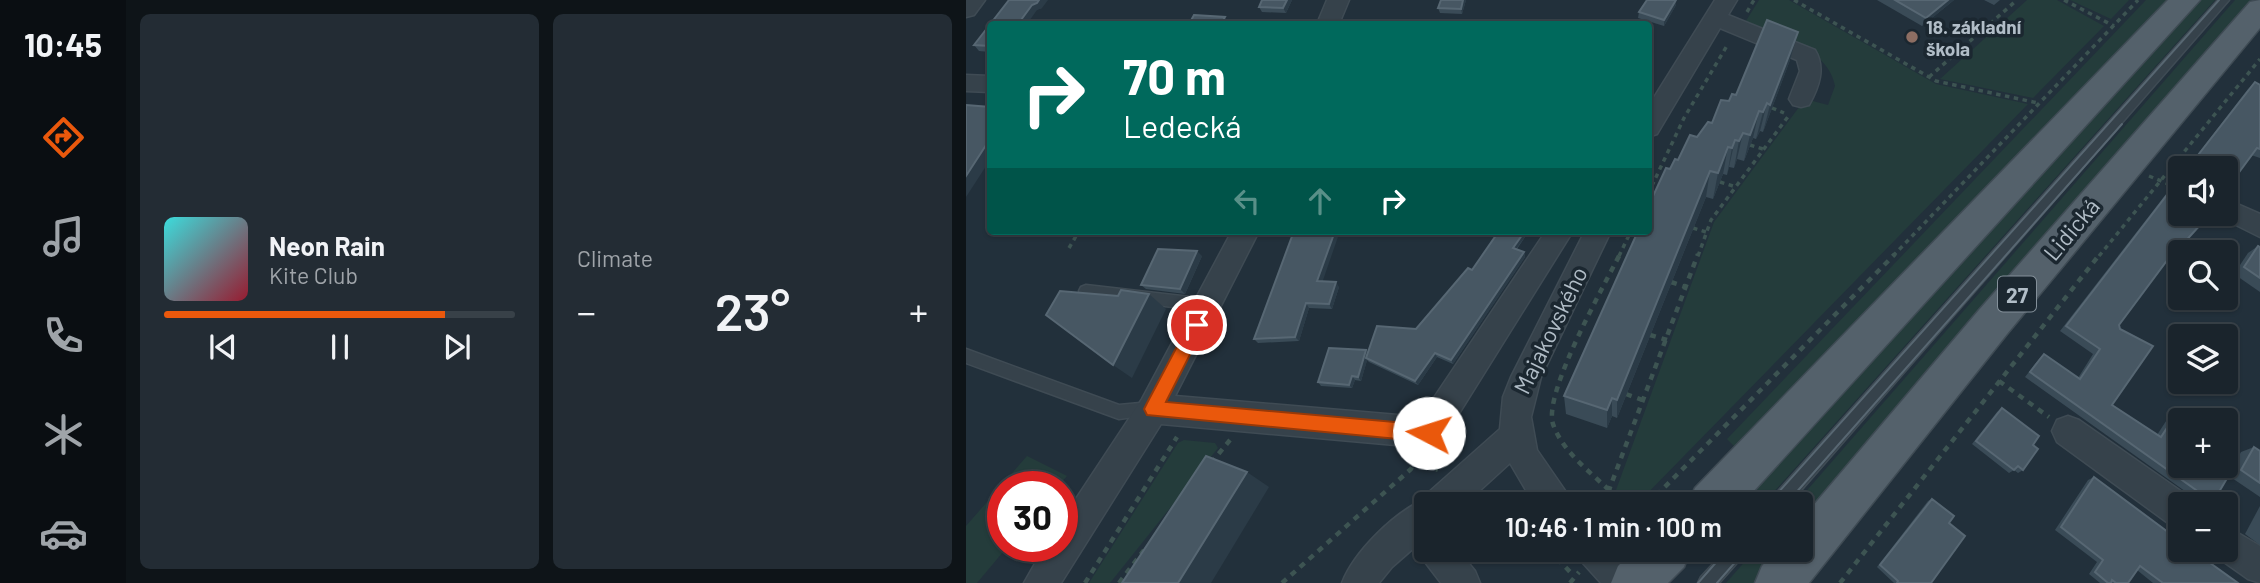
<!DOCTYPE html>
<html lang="en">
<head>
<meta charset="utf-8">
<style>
	body { margin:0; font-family:Barlow,sans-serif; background:#232c34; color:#f1f3f6; height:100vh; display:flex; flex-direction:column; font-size:26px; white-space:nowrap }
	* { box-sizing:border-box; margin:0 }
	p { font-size:23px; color:#9fa4a9 }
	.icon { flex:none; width:38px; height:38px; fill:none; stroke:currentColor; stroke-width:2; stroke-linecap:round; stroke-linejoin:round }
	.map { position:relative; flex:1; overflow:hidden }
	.side { display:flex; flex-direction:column; gap:14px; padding:14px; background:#0e1418; width:840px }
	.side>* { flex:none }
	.banner { position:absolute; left:21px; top:21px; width:665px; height:214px; border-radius:7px; box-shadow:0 2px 5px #0004,0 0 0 2px #384148; background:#00695c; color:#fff; overflow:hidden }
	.tools { position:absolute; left:1202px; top:156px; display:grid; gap:14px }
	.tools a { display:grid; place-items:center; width:70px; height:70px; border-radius:7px; background:#1a242c; box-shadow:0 2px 5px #0004,0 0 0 2px #384148; font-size:35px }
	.speed { position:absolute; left:21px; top:471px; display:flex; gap:14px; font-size:35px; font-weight:700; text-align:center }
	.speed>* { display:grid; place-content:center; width:91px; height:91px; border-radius:50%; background:#1a242c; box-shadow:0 2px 5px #0004,0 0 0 2px #384148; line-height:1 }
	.speed .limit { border:10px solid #d22; background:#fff; color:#111 }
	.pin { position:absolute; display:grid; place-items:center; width:60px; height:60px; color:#fff; margin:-30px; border:4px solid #fff; border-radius:50%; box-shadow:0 2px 7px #0007 }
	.me { position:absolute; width:77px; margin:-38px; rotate:275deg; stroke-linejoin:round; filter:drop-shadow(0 0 5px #0008) }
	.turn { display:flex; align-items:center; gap:24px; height:147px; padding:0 21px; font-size:32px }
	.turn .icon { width:91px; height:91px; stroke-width:2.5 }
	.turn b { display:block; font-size:49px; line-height:60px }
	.lanes { display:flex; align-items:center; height:66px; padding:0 21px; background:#0003; justify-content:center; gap:35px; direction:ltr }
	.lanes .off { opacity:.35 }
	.big { font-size:52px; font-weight:600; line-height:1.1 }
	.side .tile { flex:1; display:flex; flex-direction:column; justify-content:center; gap:10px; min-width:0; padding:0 24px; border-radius:10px; background:#232c34 }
	.song { display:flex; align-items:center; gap:21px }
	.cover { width:84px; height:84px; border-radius:10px; background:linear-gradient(135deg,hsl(180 70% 55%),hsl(350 70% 35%)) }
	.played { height:7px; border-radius:4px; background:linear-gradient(90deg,#ea580c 80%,#384148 80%) }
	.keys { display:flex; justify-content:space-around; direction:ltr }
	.heat { display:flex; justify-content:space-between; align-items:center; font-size:38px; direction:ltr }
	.side .tiles { flex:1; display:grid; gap:14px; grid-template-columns:repeat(2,1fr) }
	.trip { position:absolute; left:448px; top:492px; width:399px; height:70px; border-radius:7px; background:#1a242c; box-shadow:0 2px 5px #0004,0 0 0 2px #384148; font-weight:600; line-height:70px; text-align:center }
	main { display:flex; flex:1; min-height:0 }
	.dock { display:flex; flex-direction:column; width:126px; justify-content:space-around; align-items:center; background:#0a0e12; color:#9fa4a9 }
	.dock .icon { width:49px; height:49px }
	.dock .active { color:#ea580c }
	.dock b { font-size:32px; color:#f1f3f6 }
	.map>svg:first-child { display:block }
	.green { fill:#243c3b }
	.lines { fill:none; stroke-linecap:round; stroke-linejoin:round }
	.lane-casing { stroke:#3f4b54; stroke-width:3 }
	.street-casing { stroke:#3f4b54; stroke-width:3 }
	.primary-casing { stroke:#3f4b54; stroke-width:3 }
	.path-far1 { stroke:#3d5452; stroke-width:3.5; stroke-dasharray:4.5 4.5; stroke-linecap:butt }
	.path { stroke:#3d5452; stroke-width:4.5; stroke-dasharray:6 6; stroke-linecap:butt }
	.lane { fill:#36424b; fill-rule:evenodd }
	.street { fill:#36424b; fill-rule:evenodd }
	.primary { fill:#54616b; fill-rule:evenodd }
	.tram { stroke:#586772; stroke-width:2 }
	.wall { fill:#3a4b57 }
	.shaded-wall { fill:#2b3b47 }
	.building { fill:#475763; stroke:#576773; stroke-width:2 }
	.route { fill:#ea580c; stroke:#983908; stroke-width:2 }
	.education-dot { fill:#8d6e63; stroke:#1b2730; stroke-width:2.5 }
	.labels { text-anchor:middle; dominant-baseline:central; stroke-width:7; stroke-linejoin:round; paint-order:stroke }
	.far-poi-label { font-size:19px; font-weight:bold; fill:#b1bdc7; stroke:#1b2730; text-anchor:start }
	.shield { fill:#1b2730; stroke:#84909a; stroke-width:2 }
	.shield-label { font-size:21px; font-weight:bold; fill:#b1bdc7 }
	.street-label { font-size:23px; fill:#b1bdc7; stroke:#1b2730 }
</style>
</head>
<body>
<main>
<nav class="dock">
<b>10:45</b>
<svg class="icon active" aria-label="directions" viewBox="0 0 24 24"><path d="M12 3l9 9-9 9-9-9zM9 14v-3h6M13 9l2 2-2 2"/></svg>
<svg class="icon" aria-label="music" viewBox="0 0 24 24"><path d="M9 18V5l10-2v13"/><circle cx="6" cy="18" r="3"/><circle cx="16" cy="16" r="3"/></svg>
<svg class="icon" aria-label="phone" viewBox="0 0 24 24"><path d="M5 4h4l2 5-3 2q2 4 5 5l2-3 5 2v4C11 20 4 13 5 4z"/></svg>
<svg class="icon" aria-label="climate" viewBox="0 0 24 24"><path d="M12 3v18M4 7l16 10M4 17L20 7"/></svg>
<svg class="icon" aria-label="car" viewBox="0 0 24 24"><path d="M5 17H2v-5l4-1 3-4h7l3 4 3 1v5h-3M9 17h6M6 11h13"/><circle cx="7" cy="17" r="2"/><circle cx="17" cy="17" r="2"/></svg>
</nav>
<section class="side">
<div class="tiles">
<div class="tile">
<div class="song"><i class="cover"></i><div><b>Neon Rain</b><p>Kite Club</p></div></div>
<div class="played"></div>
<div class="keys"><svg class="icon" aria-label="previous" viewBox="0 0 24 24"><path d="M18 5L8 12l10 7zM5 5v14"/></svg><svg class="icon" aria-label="pause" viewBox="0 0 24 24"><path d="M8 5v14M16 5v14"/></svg><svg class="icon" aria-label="next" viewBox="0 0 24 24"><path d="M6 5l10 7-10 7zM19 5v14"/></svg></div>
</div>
<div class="tile"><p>Climate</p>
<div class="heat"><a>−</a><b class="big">23°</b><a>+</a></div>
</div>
</div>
</section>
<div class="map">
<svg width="1294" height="583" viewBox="0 0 1294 583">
	<rect width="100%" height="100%" fill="#22303b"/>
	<!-- green -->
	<g class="green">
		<path d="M793,0h30l147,84 92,20 -391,400h-7l-14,-14 98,-268 91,-123 23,6 7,-19c-7,-39 -59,-49 -91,-62z"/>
		<path d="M1061,0h30l47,26 -71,72 -93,-19z"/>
		<path d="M1104,0h59l-18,19z"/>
		<path d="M1180,0h24l-435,447 -8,-8z"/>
		<path d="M1233,0h16l-452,504h-23z"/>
		<path d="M1269,0h20l-34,33 -55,63 -365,433v-25h-6z"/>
		<path d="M218,440l31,3 3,5 -108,135h-21l89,-140z"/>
		<path d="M61,456l40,20 -9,10h-55v60h5l-31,37h-11v-57z"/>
		<path d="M789,550h29l-26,33h-32z"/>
	</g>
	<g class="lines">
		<!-- lane casing -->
		<g class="lane-casing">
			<g id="lane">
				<path d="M1252,0h11l-440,504h-19l2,-6z"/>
				<path d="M120,285l122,14 5,2 2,4 -2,4 -5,2 -122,-14 -5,-2 -2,-4 2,-4z"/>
				<path d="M0,349l153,56 32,-3 5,2 3,5 -3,5 -37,5 -153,-56z"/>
				<path d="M760,550h20l-3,6 -24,27h-21l3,-6z"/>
			</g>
		</g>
		<!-- street casing -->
		<g class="street-casing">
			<g id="street">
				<path d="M0,0h19l-11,15 -8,2z"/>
				<path d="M361,0h22l-10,24h-22z"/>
				<path d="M749,0h22l-9,15 87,35c11,18 4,37 -6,55l-8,2 -8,-2 -4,-6 11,-28 -3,-11 -77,-32 -63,106 -9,3v-30z"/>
				<path d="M0,75l24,1v16l-24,-1z"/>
				<path d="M1267,202l27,12v23l-36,-18 -3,-5h5v-10z"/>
				<path d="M266,231h27l-84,165 246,21 125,-186h27l-133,213 -11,4 -268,-24 -100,159h-37l21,-37h17v-26l80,-121z"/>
				<path d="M619,231h26l-70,146 -10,40 6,33 29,42 5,12h-37l-24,-41 -45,41h-39v46h32l17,21 5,12h-39l-16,-21 -5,-12 4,-11 -32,28 -13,16h-37c12,-31 53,-72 84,-84l3,-7 71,-63 3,-32 8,-20z"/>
				<path d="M1102,416l11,4 113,79 2,5h-14v23l-12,-4 -111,-81 -5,-11 5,-11z"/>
				<path d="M1260,526l34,20v37l-12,-4 -34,-24 -2,-5h14z"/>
				<path d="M611,550h40l20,21 5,12h-41l-19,-21z"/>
			</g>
		</g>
		<!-- primary casing -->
		<g class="primary-casing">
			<g id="primary">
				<path d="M1202,0h32l-458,504h-54l7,-16z"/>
				<path d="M1294,0v28l-253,306 -198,249h-54l7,-17 14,-16h25v-30l178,-210 271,-308z"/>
				<path d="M668,550h56l-6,17 -16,16h-57l7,-17z"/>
			</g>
		</g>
		<!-- path-far1 -->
		<g class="path-far1">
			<path d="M828,0l142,81 102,22"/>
			<path d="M1098,0l50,26"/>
			<path d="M781,12l7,-12"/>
			<path d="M963,77l88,-77"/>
			<path d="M806,108l12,5"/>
			<path d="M784,145l13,4"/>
			<path d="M1183,176l31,13"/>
			<path d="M754,182l16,5"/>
			<path d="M682,194l36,-76 44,-74"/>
			<path d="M727,228l13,4"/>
			<path d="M103,248l10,-17"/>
			<path d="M653,256l12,-25"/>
			<path d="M732,256l13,-36 79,-106"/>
			<path d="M927,256l245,-256"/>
			<path d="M1133,256l161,-197"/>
		</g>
		<!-- path -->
		<g class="path">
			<path d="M705,282l15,5"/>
			<path d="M684,335l17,5"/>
			<path d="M1033,381l50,36"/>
			<path d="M660,394l19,7"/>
			<path d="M448,460l24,10"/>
			<path d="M245,463l19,-23"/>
			<path d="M643,490c-20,-19 -47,-39 -56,-66 -10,-31 51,-138 67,-170"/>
			<path d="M665,504l-22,-14 89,-236"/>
			<path d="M682,504l247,-250"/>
			<path d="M583,550l25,26"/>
			<path d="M119,583l92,-146"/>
			<path d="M153,583l25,-33"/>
			<path d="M316,583l129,-114 6,-11"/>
			<path d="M604,583l9,-11"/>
			<path d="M874,583l260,-329"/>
		</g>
		<!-- lane -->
		<use href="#lane" class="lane"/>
		<!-- street -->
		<use href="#street" class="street"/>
		<!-- primary -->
		<use href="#primary" class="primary"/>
		<!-- tram -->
		<g class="tram">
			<path d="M802,504l451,-504"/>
			<path d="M820,504l336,-380"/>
			<path d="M732,583l29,-33"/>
			<path d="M751,583l29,-33"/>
		</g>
	</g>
	<!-- wall -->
	<g class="wall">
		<path d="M43,0l33,8 -52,16v28l-11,-1 -5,-6z"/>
		<path d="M326,0l-6,13 -24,-1 -3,-5z"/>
		<path d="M475,0h25l-4,14 -22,-1 -2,-5z"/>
		<path d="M710,0v5l-12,21 -26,-8 1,-6z"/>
		<path d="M911,0h77l-32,26z"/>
		<path d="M1018,0h16l-6,5z"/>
		<path d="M824,60l-27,72 -3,-1 -4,8 -3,-1 -9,23 -7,-2 -3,9 -5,-1 -2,8 -4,-1 -10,25 -7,-2 -89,221 -5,-2 -5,12 -41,-14 -2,-18 106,-227 27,-32 15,-14 17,-22 7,-6z"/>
		<path d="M1289,82l5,3v73l-9,-3 -25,13h-39l61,-79z"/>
		<path d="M1214,176l2,69 -7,5 -56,75 -7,80 45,30 13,-20 8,-4 2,55 49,8 12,-22 13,-5 6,4v46l-31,-21 -16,26 -5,2h-5l-178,-127 14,-18 5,-5 34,24 15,-24 -33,-23z"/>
		<path d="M533,231h30l-12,18 7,3 1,5 -72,107 -16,-7 -19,28 -49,-23 -2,-2 -6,21 -6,-1 -3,8 -31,-2 -3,-4 48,-32 2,3 48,-24 56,-59z"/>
		<path d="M1292,246l2,1v45l-26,-18 14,-21z"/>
		<path d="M236,256l-17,38 -39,-5 -5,-4z"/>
		<path d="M356,281l17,6 -7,22 -23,-1 -10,33 -41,2 -4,-4z"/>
		<path d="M1036,408l31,37 -10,25 -5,3 -4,-3 -5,3 -37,-29 25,-32z"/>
		<path d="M1128,477l144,106h-85l-16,-13 -9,13h-28l-11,-9 8,-12 -42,-32 33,-50z"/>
		<path d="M966,499l17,24 -18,60h-37l-17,-16 51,-66z"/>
		<path d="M1294,506v39l-15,-11z"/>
	</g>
	<!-- shaded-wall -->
	<g class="shaded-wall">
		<path d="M73,0h9l-6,8 -5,2 -10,14h-9l14,-19z"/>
		<path d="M321,0h5l-6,13 -3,-5z"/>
		<path d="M497,0h3l-4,14 -1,-5z"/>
		<path d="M710,0v5l-12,21v-6z"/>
		<path d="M982,0h6l-32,26 4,-8z"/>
		<path d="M259,17l3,5 -1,2h-6z"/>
		<path d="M832,32l-8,28 -27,72 7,-27z"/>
		<path d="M801,103l-7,28 -4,8 7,-27z"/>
		<path d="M793,111l-6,27 -9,23 6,-26z"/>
		<path d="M777,133l-6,26 -3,9 5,-27z"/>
		<path d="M24,139v21l-24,37v-21z"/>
		<path d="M769,140l-6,27 -2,8 5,-27z"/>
		<path d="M762,147l-5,27 -10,25 5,-26z"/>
		<path d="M744,171l-4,26 -89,221v-18z"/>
		<path d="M369,231h5l-19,55 -4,-5z"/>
		<path d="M559,231h4l-15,21 -1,-4z"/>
		<path d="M231,251l5,5 -17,38 -5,-5z"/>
		<path d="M558,252l1,5 -72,107 -2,-4z"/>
		<path d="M370,282l3,5 -7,22 -3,-5z"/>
		<path d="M183,294l17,15 -34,69 -19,-13z"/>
		<path d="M340,303l3,5 -10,33 -4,-4z"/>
		<path d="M400,350l3,4 -8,27 -3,-4z"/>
		<path d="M469,353l2,4 -19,28 -3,-4z"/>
		<path d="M386,376l3,4 -3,8 -3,-3z"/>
		<path d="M646,398v18l-5,12v-18z"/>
		<path d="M281,472l22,15 -58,96h-33z"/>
	</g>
	<!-- building -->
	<g class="building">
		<path d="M43,0h30l-2,3 -5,2 -14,19h-28v22l-16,-1z"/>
		<path d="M296,0h25l-4,8 -24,-1z"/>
		<path d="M475,0h22l-2,9 -23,-1z"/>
		<path d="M681,0h29l-12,20 -25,-8z"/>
		<path d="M929,0h53l-22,18z"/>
		<path d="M228,15l31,2 -4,7h-32z"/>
		<path d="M801,20l31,12 -28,73 -3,-2 -4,9 -4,-1 -9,24 -7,-2 -4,8 -4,-1 -3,8 -4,-1 -10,26 -8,-2 -93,229 -5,-2 -5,12 -43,-14 74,-165h10v-24l18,-39 4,1 5,-10 3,1 12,-25 7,2 11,-15 4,1 9,-23 8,1 3,-7 4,1z"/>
		<path d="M1289,82l5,3v64l-3,-1 -31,42v-22h-38z"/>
		<path d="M0,105l24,2v32l-24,37z"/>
		<path d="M1214,178v36h29l-8,10 -19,21 -2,-2 -61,82 1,4 33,17 -41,59 49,32 17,-26 14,9h-12v46h37l12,9 -16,27 -183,-130 14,-18 36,25 20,-30 -34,-23z"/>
		<path d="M328,231h41l-18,50 19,1 -7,22 -23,-1 -11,34 -41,2z"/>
		<path d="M533,231h26l-12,17 11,4 -73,108 -16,-7 -20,28 -49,-23 11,-32 39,3 52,-61 4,2z"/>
		<path d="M1292,246l2,1v31l-16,-11z"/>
		<path d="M192,249l39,2 -17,38 -39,-4z"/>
		<path d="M155,290l28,4 -36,71 -67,-50 14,-24 58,5z"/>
		<path d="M363,348l37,2 -8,27 -6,-1 -3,9 -31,-3z"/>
		<path d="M1036,408l37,28 -6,9 5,4 -15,21 -5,-4 -4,4 -38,-29z"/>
		<path d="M1288,447l6,4v32l-19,-13z"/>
		<path d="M240,456l41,16 -69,111h-56z"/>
		<path d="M1128,477l86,64v9h12l46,33h-75l-23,-17 -12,17h-12l-4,-3 -1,3h-3l-13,-11 8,-12 -42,-33z"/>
		<path d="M966,499l22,17 -5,7 16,13 -34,47h-34l1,-2 -18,-16z"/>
	</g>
	<!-- route -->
	<path class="route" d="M231,317l6,3 2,5 -39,77 263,23 7,2 2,6 -2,7 -7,2 -282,-27 -3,-6 3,-6 44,-83z"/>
	<!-- markers -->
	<circle class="education-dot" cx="946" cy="37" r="7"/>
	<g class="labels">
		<!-- far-poi labels -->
		<g class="far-poi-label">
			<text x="960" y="26">18. základní<tspan x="960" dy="22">škola</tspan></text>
		</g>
		<!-- shield labels -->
		<rect class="shield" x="1032" y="276.5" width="38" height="35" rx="5"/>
		<g class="shield-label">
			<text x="1051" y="294">27</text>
		</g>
		<!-- street labels -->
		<g class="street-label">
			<text transform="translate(1105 229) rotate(-50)">Lidická</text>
			<text transform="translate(584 330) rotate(-64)">Majakovského</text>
		</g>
	</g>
</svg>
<div class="tools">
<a><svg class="icon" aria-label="sound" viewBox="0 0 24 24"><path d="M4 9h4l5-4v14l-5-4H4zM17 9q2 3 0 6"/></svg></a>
<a><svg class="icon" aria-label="search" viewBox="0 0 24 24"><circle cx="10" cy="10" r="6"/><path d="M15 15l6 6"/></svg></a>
<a><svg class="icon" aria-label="layers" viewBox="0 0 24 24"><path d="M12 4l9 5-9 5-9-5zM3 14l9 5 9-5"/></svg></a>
<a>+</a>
<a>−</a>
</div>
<div class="speed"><div class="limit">30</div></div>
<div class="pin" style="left:231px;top:325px;background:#d93025"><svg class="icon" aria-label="arrive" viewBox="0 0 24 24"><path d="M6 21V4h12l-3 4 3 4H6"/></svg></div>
<svg class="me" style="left:463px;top:433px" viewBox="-20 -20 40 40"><circle r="19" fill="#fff"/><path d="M0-13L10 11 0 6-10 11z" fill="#ea580c"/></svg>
<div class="trip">10:46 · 1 min · 100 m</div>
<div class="banner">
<div class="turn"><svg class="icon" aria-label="right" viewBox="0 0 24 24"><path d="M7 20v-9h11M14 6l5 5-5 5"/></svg><div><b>70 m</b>Ledecká</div></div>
<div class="lanes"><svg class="icon off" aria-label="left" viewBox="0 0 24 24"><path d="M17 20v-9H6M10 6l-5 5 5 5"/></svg><svg class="icon off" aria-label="ahead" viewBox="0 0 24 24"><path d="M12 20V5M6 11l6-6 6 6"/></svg><svg class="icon" aria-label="right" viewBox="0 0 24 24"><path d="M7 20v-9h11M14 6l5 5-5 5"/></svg></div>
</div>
</div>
</main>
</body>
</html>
